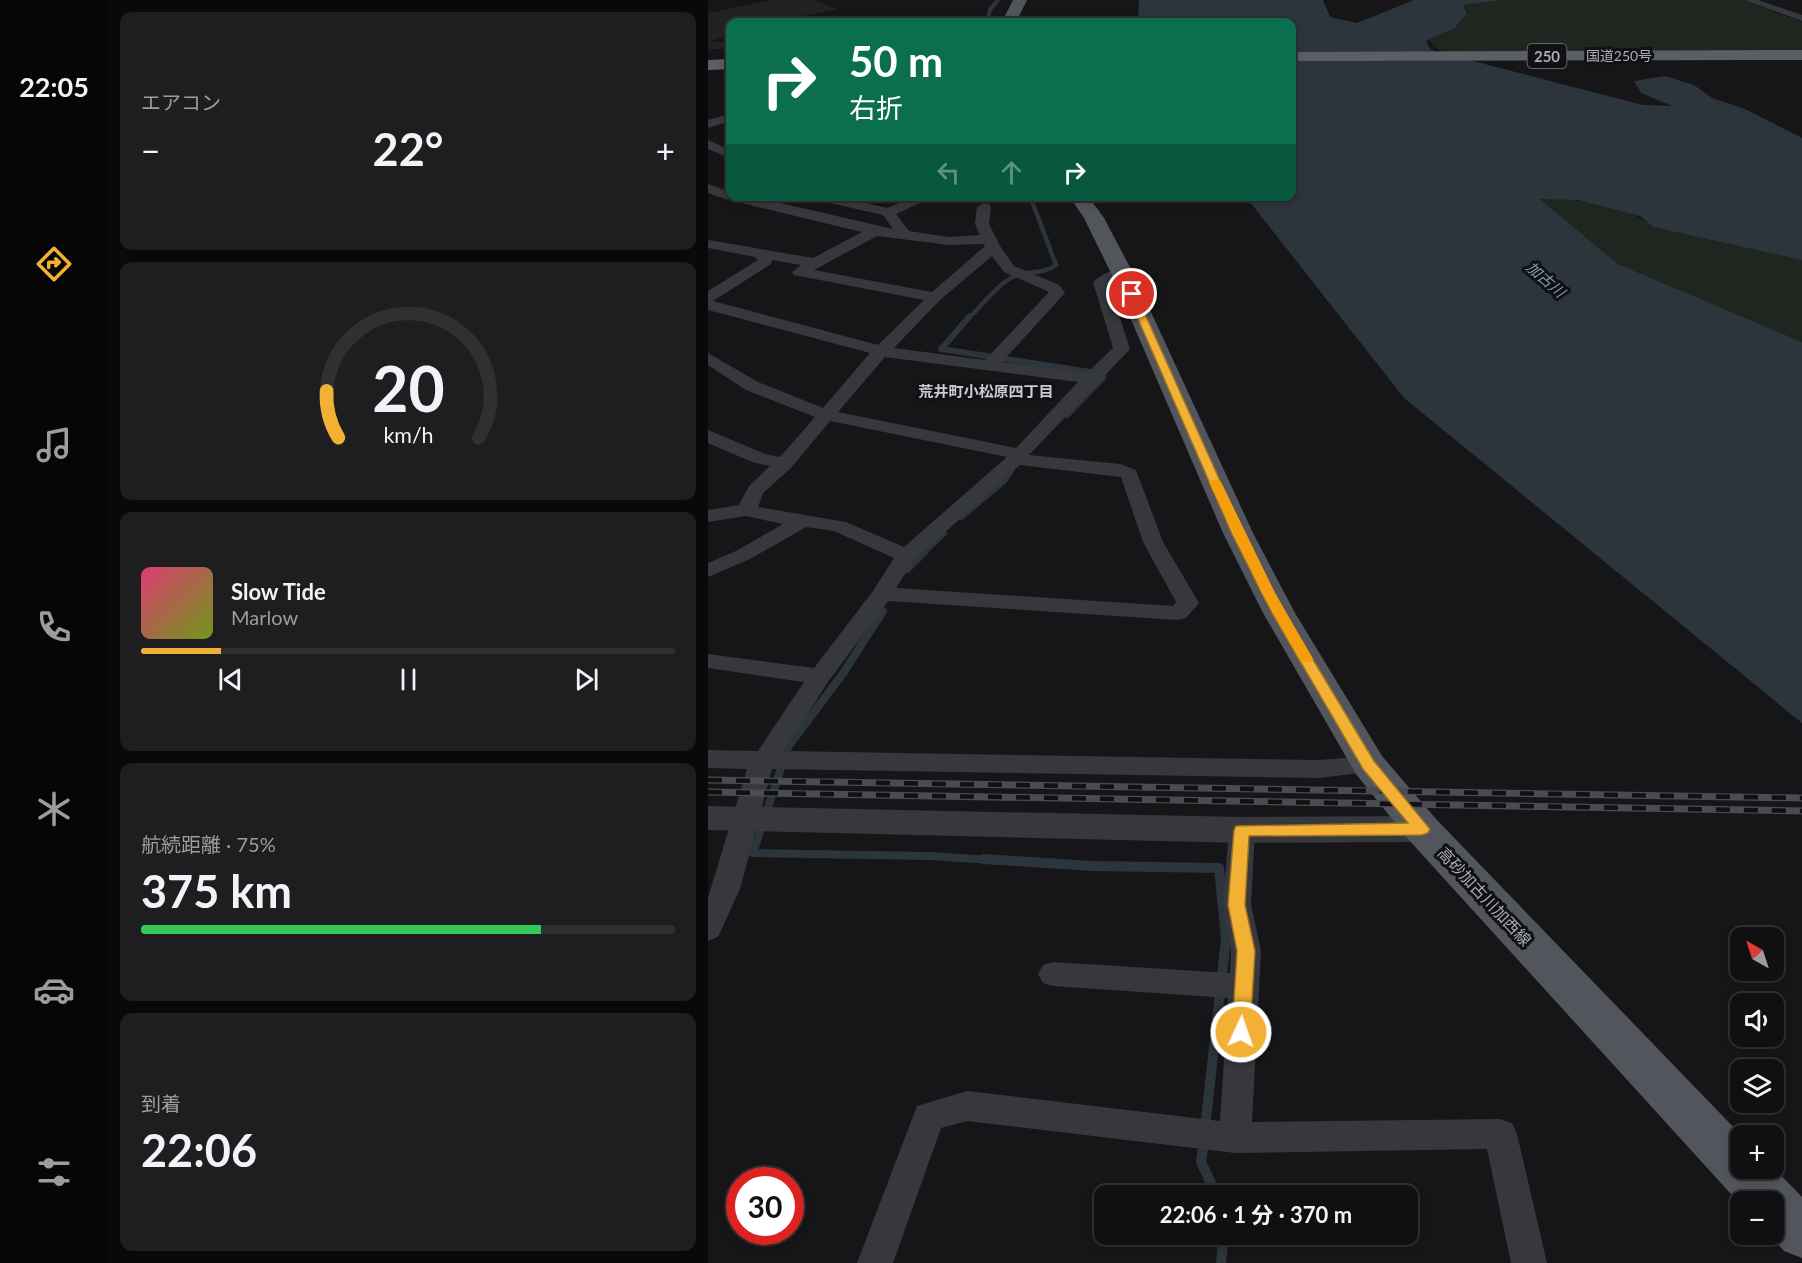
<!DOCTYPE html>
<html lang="ja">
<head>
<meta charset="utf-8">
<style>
	body { margin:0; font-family:Lato,"Noto Sans JP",sans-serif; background:#1e1e20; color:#f1f3f6; height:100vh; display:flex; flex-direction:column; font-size:22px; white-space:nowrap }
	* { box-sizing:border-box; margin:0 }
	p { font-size:20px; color:#9c9d9f }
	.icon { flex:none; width:33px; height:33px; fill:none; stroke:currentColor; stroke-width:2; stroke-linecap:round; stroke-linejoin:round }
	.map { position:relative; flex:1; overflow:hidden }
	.drawer { display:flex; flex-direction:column; gap:12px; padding:12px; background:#09090a; width:600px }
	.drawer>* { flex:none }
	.hud { position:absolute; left:18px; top:18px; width:570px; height:183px; border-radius:12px; box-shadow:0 3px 9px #0003,0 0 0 2px #303032; background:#0b6e4f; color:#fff; overflow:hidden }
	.needle { width:39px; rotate:321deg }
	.tools { position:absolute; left:1022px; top:927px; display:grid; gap:12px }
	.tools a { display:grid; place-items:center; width:54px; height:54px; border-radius:12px; background:#101012; box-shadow:0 3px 9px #0003,0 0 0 2px #303032; font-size:30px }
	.speed { position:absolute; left:18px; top:1167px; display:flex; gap:12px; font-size:30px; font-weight:700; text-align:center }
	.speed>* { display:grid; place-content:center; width:78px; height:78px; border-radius:50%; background:#101012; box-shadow:0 3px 9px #0003,0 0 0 2px #303032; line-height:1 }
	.speed .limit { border:9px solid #d22; background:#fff; color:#111 }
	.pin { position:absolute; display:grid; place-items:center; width:51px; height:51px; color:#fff; margin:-26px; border:3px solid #fff; border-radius:50%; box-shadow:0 2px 6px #0007 }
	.me { position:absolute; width:66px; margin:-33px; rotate:3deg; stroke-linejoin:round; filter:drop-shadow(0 0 4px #0008) }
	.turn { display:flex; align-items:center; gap:21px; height:126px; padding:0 24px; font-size:27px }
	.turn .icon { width:78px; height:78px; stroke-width:2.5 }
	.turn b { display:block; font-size:42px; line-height:51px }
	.lanes { display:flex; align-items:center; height:57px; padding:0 24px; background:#0003; justify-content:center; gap:30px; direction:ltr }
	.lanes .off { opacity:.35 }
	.big { font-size:45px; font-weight:700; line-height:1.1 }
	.drawer .card { flex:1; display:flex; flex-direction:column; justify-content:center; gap:9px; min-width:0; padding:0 21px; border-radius:12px; background:#1e1e20 }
	.drawer .dial { align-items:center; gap:0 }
	.dial svg { height:156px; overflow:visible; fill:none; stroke:#303032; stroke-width:7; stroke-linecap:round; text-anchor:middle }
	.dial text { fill:#f1f3f6; stroke:none }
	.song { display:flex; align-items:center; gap:18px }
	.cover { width:72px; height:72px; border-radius:9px; background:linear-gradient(135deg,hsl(340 70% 55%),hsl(80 70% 35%)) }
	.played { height:6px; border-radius:3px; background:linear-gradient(90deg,#f2b134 15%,#303032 15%) }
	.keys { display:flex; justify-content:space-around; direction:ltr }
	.heat { display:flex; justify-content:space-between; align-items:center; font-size:33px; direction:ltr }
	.charge { height:9px; border-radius:4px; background:linear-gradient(90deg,#34c759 75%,#303032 0) }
	.trip { position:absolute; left:386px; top:1185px; width:324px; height:60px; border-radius:12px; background:#101012; box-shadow:0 3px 9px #0003,0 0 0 2px #303032; font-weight:700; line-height:60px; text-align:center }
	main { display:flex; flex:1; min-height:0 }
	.dock { display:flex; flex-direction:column; width:108px; justify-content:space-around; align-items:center; background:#060607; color:#9c9d9f }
	.dock .icon { width:42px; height:42px }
	.dock .active { color:#f2b134 }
	.dock b { font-size:27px; color:#f1f3f6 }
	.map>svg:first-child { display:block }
	.built { fill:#222225 }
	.green { fill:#1e261f }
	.water { fill:#2c353c }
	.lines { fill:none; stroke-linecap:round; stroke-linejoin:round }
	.stream-far4 { stroke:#2c353c; stroke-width:4 }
	.stream-far3 { stroke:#2c353c; stroke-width:4.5 }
	.stream-far2 { stroke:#2c353c; stroke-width:6 }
	.stream-far1 { stroke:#2c353c; stroke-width:8 }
	.stream { stroke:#2c353c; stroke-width:10 }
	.minor { fill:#37383d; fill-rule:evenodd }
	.tertiary { fill:#37383d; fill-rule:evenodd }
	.primary { fill:#53555c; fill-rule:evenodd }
	.trunk { fill:#5b5e65; fill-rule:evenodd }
	.rail-casing { stroke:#4a4c52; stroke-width:7 }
	.rail { stroke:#111113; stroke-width:4.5; stroke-dasharray:14; stroke-linecap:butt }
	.route { fill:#f2b134; stroke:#9d7322; stroke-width:1.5 }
	.slow { fill:#f59e0b }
	.labels { text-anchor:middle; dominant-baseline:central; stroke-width:6; stroke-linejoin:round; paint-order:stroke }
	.far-street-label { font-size:14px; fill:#a8adb8; stroke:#111113 }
	.shield { fill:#111113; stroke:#7b7e86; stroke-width:1.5 }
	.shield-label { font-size:15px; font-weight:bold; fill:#a8adb8 }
	.far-water-label { font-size:15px; font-style:italic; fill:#7f9bb3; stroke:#111113 }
	.far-neighbourhood-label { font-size:15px; font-weight:bold; fill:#c9ccd4; stroke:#111113 }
	.street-label { font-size:16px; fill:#a8adb8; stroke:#111113 }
</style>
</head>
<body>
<main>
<nav class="dock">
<b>22:05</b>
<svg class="icon active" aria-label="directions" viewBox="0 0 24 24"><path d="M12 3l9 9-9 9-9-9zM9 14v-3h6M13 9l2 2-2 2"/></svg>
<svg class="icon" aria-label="music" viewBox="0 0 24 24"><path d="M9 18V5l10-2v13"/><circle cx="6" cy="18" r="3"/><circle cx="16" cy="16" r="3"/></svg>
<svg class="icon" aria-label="phone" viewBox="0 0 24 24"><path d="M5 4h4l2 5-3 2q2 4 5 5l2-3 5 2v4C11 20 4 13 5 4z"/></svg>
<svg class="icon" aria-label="climate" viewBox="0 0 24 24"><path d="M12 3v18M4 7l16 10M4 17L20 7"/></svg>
<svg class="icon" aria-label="car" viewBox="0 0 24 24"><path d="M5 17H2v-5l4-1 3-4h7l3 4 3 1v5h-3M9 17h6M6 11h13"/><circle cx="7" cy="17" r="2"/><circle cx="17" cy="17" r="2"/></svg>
<svg class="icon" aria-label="filters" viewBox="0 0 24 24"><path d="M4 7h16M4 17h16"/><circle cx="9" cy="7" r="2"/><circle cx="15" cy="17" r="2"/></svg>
</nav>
<section class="drawer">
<div class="card"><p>エアコン</p>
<div class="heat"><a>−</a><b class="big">22°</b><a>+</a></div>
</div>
<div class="card dial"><svg viewBox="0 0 100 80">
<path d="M14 69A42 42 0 1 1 86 69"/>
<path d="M14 69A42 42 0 0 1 8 45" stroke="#f2b134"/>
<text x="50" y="56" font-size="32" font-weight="700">20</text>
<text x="50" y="72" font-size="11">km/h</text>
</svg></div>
<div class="card">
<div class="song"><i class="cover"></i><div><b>Slow Tide</b><p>Marlow</p></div></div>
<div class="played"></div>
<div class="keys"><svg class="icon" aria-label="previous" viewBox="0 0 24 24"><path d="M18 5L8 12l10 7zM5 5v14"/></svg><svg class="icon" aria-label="pause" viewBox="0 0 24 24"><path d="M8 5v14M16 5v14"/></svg><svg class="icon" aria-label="next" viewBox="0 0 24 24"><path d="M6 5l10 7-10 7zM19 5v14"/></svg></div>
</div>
<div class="card"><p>航続距離 · 75%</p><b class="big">375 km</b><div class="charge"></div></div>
<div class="card"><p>到着</p><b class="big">22:06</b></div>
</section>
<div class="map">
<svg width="1094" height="1263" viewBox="0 0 1094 1263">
	<rect width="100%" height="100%" fill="#161618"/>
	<!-- built -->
	<path class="built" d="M63,0h41l26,9 -64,13h-44v13l-20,6 12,1 8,-2v9h-22v-36z"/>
	<!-- green -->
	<g class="green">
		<path d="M793,0h241l60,22v28l-361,2 -12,-12 27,-13 12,-15 -5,-8z"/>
		<path d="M831,198c38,2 85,4 114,29l149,33v82l-184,-78z"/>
	</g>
	<!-- water -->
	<path class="water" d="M431,0h184l7,17 27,6 57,-23h87l-38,5 4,8 -12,15 -29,13 5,9 212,55 29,1 -31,-13 -7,-12 31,-5 29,9 18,13 33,11 57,29v122l-149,-33 -13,-11 -62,-16 -38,-1 78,65 184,78v381l-398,-325 -158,-201 46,-1v-174h-154z"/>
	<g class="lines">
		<!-- stream-far4 -->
		<path class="stream-far4" d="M279,22l3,-12 8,-10"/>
		<!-- stream-far3 -->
		<path class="stream-far3" d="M261,318c11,-11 32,-37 46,-42 14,-6 28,-1 41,-11l-26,-69"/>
		<!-- stream-far2 -->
		<g class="stream-far2">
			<path d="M262,316l-29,33 162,25v4l-36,37"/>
			<path d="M253,517l43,-36 7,-10"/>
			<path d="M215,553l21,-20"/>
		</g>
		<!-- stream-far1 -->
		<g class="stream-far1">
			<path d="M199,569l18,-18"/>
			<path d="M175,611l-39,61 -56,75 -35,106 177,3 78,5"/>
		</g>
		<!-- stream -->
		<g class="stream">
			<path d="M276,859l108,7 127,2 7,71 -21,189"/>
			<path d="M496,1140l-3,22 16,34"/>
			<path d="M513,1263l3,-29"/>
		</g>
		<!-- minor -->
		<g class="minor">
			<path d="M1036,0h14l44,15v6z"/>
			<path d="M22,70v13l-4,-1 -3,-6z"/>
			<path d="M22,114v7l-22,7v-8z"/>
			<path d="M0,140l22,10v8l-22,-9z"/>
			<path d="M0,184l22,8v4h20l143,33 -10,-14 -71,-16 -1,-3h26l50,12 29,-12h19l-39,18 13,17 40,6 31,-2 -5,-11 2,-17 7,-4 5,1 2,3 -2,17 11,22 14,20 45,19 6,8 -63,69 85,11 26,-25 -20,-66c7,-7 24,-15 34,-12l3,3 -21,11 21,65 -101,106 91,9 16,6 27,72 36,61 -13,15 -8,2 -290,-19 -60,81 -44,69 534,9 51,-4 9,3 4,6 -4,6 -60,7 -546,-9 -32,120 -22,48 -10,4v-43l39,-129 -39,-1v-18l50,1 46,-69 -96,-14v-14l106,14 59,-77 21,-33 -60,-27 -28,-4 -56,32 -42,18v-14l28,-12 47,-27 -37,-8 -38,6v-12l31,-5 10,-19 21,-20 -18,-4 -44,-19v-13l57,24 15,3 35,-40 -69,-27 -38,-25v-12l50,29 65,26 47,-55 -162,-43v-19l50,-31 -3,-3 -47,-9v-8l105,18 49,-26 -137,-33 -17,-6zM169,236l72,9 35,-1 1,2 -53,46 -118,-22zM284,256l12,16 45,20 -64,68 -91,-12 46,-48zM64,260l29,5 -9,7 2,3 130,25 -46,45 -165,-44 58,-37zM177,357l193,25 -62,66 -178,-36zM122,421l177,36 -103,90 -58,-25 -88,-15 5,-14 28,-25zM312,465l101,12 22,65 33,60 -3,4 -277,-18 18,-28z"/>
			<path d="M534,820l9,3 4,7 -4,75 10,46 -9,171 248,-3 12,4 5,11 30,129h-36l-24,-114 -252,4 -268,-32 -26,7 -48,135h-36l60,-157 50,-15 253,30 8,-123 -175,-12 -10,-3 -5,-9 5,-9 10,-3 177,11 1,-22 -8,-46 6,-75 4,-7z"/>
		</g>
		<!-- tertiary -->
		<path class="tertiary" d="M0,806l534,11 180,-1 12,4 5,9 -5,9 -12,4 -180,1 -534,-13z"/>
		<!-- primary -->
		<g class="primary">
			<path d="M305,0h14l-11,22h-14z"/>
			<path d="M361,196h19l16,22 29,55 120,260 42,80 87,143 54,63 306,317h-2v32l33,-1 29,30v61l-18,-7 -15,-17h4v-32h-33v2l-332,-365 -52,-65 -93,-161 -40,-80 -112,-260 -27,-55z"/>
		</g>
		<!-- trunk -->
		<g class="trunk">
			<path d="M1094,50v10l-510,1v-9z"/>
			<path d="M22,59v10l-22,1v-10z"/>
		</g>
		<!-- rail casing -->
		<g class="rail-casing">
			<g id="rail">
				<path d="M0,780l1094,18"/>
				<path d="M0,792l1094,19"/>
			</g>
		</g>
		<!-- rail -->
		<use href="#rail" class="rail"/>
	</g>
	<!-- route -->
	<path class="route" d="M420,292l8,2 108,240 41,79 89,148 56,68 -2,4 -6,2 -173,1 -4,69 10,46 -5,81 -2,5 -7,3 -7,-3 -2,-5 5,-81 -9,-46 6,-75 2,-4 172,-3 -45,-54 -91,-156 -40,-79 -105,-240z"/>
	<!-- slow -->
	<path class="slow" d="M507,479l6,3 54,111 38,66 -2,3h-10l-39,-69 -53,-111z"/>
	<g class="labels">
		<!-- far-street labels -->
		<g class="far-street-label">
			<text x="911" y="55">国道250号</text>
		</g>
		<!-- shield labels -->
		<rect class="shield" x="819.5" y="44" width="39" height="24" rx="4.5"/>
		<g class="shield-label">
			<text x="839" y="56">250</text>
		</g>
		<!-- far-water labels -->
		<g class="far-water-label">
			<text transform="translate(838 279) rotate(41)">加古川</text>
		</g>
		<!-- far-neighbourhood labels -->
		<g class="far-neighbourhood-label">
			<text x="278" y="391">荒井町小松原四丁目</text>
		</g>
		<!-- street labels -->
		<g class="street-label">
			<text transform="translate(777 896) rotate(47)">高砂加古川加西線</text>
		</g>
	</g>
</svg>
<div class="tools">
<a><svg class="needle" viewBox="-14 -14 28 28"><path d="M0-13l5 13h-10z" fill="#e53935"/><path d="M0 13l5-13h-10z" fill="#9c9d9f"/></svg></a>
<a><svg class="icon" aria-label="sound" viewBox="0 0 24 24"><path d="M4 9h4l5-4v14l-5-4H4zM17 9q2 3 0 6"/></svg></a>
<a><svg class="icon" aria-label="layers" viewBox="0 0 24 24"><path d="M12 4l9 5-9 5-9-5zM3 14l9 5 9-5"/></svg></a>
<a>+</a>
<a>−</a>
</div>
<div class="speed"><div class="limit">30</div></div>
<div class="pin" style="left:424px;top:294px;background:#d93025"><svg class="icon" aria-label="arrive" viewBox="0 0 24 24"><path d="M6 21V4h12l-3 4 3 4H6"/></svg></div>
<svg class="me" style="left:533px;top:1032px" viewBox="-20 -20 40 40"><circle r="17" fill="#f2b134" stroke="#fff" stroke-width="3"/><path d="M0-11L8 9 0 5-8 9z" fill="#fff"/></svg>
<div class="trip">22:06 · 1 分 · 370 m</div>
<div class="hud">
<div class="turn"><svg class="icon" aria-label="right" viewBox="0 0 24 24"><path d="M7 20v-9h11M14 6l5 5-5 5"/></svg><div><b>50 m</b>右折</div></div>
<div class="lanes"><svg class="icon off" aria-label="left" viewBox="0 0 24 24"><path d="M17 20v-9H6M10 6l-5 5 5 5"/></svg><svg class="icon off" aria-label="ahead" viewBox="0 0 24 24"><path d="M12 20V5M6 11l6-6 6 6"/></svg><svg class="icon" aria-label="right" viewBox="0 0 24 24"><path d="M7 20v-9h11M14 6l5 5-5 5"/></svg></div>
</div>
</div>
</main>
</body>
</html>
